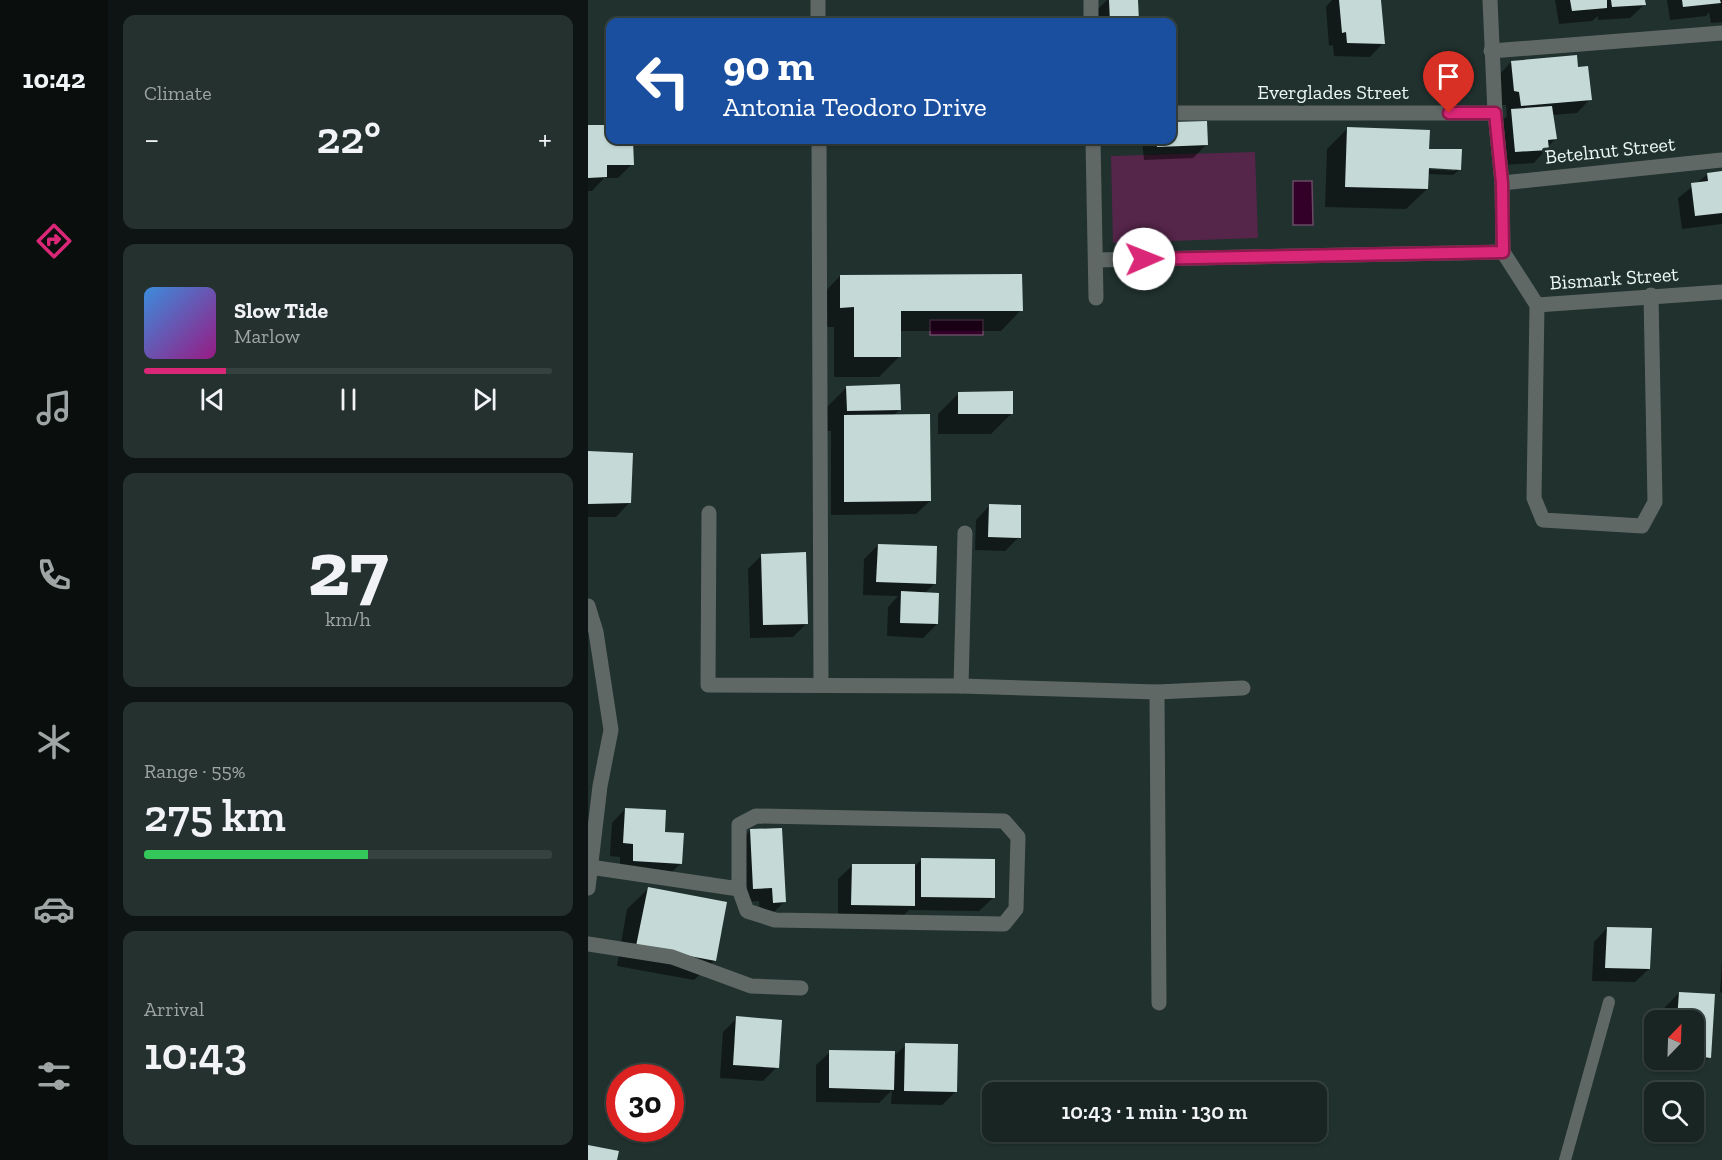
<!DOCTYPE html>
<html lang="en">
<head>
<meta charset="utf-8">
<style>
	body { margin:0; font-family:"Zilla Slab",serif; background:#25312f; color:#f1f3f6; height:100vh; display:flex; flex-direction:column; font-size:22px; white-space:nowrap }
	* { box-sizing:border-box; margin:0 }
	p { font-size:20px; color:#9fa5a5 }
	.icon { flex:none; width:33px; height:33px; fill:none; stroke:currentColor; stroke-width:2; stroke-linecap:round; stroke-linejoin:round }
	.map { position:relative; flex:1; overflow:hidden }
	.panel { display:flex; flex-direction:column; gap:15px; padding:15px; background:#0d1413; width:480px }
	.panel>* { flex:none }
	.guide { position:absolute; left:18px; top:18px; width:570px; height:126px; border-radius:12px; box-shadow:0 2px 4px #0004,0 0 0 2px #364240; background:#1a4fa0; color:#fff; overflow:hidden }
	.needle { width:39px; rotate:23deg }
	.controls { position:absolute; left:1056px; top:1010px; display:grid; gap:12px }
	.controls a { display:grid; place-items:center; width:60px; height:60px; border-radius:12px; background:#182522; box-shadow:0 2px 4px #0004,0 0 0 2px #364240; font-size:30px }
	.speed { position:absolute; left:18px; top:1064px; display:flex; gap:12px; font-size:30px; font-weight:700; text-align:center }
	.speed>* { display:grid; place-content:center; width:78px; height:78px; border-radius:50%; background:#182522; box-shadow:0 2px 4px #0004,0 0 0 2px #364240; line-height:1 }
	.speed .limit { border:9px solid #d22; background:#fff; color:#111 }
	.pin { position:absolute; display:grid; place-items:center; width:51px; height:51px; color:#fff; margin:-62px -26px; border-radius:50% 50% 50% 0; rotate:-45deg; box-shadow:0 0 6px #0007 }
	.pin .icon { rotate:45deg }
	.me { position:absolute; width:66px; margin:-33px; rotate:89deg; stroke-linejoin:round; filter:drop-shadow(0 0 4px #0008) }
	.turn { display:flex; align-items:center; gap:21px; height:126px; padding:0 18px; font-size:27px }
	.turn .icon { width:78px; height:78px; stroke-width:2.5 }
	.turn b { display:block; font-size:42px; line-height:51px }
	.big { font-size:45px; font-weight:600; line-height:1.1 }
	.panel .widget { flex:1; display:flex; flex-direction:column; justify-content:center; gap:9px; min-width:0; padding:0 21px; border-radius:12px; background:#25312f }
	.panel .dial { align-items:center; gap:0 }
	.dial b { font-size:78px; line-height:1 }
	.song { display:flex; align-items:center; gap:18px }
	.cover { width:72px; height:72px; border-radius:9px; background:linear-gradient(135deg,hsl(210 70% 55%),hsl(310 70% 35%)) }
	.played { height:6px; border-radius:3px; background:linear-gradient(90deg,#db2777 20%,#364240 20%) }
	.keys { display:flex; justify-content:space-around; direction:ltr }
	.heat { display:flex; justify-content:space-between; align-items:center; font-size:33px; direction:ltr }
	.charge { height:9px; border-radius:4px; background:linear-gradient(90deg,#34c759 55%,#364240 0) }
	.trip { position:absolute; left:394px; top:1082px; width:345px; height:60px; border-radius:12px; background:#182522; box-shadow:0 2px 4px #0004,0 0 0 2px #364240; font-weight:600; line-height:60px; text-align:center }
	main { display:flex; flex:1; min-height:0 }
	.menu { display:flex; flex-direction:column; width:108px; justify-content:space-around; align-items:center; background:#0a0f0e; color:#9fa5a5 }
	.menu .icon { width:42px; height:42px }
	.menu .selected { color:#db2777 }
	.menu b { font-size:27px; color:#f1f3f6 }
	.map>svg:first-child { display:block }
	.green { fill:#56254a }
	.water { fill:#320028; stroke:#6a4a66; stroke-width:1.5 }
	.shadow { fill:#0007; fill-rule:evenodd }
	.building { fill:#c5dad6 }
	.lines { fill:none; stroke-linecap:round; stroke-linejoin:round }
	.service { stroke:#606866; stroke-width:12 }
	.minor { stroke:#606866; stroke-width:15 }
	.route-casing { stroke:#8e194d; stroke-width:15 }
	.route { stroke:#db2777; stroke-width:10 }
	.labels { text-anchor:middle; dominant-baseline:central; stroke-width:6; stroke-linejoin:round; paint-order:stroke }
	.street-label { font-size:20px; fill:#ecf7f5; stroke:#20312e }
</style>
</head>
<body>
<main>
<nav class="menu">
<b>10:42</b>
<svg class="icon selected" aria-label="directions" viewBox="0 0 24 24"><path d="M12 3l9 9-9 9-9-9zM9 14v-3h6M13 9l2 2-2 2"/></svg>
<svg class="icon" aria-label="music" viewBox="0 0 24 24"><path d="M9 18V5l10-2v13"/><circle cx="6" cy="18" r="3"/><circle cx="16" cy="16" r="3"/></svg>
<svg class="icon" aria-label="phone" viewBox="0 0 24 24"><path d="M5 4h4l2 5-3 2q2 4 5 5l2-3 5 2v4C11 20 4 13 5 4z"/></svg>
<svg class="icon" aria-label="climate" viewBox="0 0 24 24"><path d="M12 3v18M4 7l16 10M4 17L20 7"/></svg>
<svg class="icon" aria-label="car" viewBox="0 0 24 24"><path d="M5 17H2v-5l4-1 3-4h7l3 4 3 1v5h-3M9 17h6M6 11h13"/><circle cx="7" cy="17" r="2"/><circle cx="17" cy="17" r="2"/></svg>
<svg class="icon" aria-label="filters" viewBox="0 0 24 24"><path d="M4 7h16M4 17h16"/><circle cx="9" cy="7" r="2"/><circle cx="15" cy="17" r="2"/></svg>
</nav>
<section class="panel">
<div class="widget"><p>Climate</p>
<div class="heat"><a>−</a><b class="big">22°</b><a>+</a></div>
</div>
<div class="widget">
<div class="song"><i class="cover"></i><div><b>Slow Tide</b><p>Marlow</p></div></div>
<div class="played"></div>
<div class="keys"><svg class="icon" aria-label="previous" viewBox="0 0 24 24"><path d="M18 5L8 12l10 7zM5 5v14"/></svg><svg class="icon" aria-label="pause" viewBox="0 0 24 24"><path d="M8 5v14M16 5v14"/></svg><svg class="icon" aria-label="next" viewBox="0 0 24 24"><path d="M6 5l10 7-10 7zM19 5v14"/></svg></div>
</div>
<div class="widget dial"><b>27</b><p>km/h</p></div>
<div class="widget"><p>Range · 55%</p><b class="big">275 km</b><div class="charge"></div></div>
<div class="widget"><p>Arrival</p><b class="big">10:43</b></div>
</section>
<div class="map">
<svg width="1134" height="1160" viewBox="0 0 1134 1160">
	<rect width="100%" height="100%" fill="#20312e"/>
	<!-- green -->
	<path class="green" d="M667,152l3,86 -145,5 -2,-87z"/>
	<!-- water -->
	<g class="water">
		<path d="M705,181h19l1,44h-20z"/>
		<rect x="342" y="320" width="53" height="15"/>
	</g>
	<!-- shadow -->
	<g class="shadow">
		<path d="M519,0h29l2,22h-42v-11z"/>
		<path d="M744,0h47l4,43 -13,14 -36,-1 -1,-11 -4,1 -3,-39z"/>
		<path d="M967,0h89v5l-14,13 -32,2v-4l-6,5 -33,3z"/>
		<path d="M1079,0h55v22l-11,1 -2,-11 -3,4 -36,4z"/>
		<path d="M923,62l66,7 13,30 -13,14 -25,2 3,24 -21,24 -32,2 -4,-40 9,-9 -1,-11h-5l-3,-29z"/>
		<path d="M617,122l2,22 -14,14 -49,2 -2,-20h30v-16z"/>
		<path d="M0,127h22v13h22v24l-14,14h-14l-12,13h-4z"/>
		<path d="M759,129l81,21 32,19 -7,6 -26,-1v15l-21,20 -81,-2 2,-58zM833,166l34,2v3l-34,-2z"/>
		<path d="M1134,172v52l-40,5 -4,-31 30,-24z"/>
		<path d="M252,276l181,34 -20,21h-101v25l-21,21h-45v-50h-14v-30z"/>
		<path d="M258,388l54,21 -7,7 37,85 -14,13 -85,1v-84h-4l-1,-23z"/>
		<path d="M371,393l52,21 -20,20h-53v-20z"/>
		<path d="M0,452l41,51 -13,14h-28z"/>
		<path d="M401,506l30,31 -14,14 -30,-1 1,-30z"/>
		<path d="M290,545l57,38 -11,11 13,30 -14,14 -36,-2 1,-29 10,-11 -35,-1 1,-36z"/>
		<path d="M174,555l45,68 -14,14 -43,1 -2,-69z"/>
		<path d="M37,809l38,24 18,30 -14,14 -47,-3v-17l-10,-1 2,-33z"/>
		<path d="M162,831l35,70 -14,14 -11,1 -1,-15 -19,1 -4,-57z"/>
		<path d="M334,859l71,39 -14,13 -70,-1 -9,9h-62v-40l14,-13h63z"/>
		<path d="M60,889l67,71 -21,20 -77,-14 10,-57z"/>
		<path d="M1019,928l42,41 -14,13 -43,-1 2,-39z"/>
		<path d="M1134,962v31l-2,-1z"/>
		<path d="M1091,993l35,3 -5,61 -13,14 -35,-3 1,-9h32v-39h-29v-13z"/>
		<path d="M149,1018l40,49 -14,14 -43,-3 3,-46z"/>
		<path d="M318,1045l50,46 -14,14 -51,-1 1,-14 -13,13 -63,-1v-37l14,-13 63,5z"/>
	</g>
	<!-- building -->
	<g class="building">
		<path d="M521,0h29l1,22h-29z"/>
		<path d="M751,0h42l4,44 -38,-1 -1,-11 -4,1z"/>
		<path d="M982,0h37v8l-35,3z"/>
		<path d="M1023,0h34l1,5 -34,2z"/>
		<path d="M1094,0h38l1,3 -38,4z"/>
		<path d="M989,55l1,12 10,-1 4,34 -71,6 -2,-14 -5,-1 -3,-30z"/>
		<path d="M964,106l5,33 -9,1 1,10 -34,2 -4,-43z"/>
		<path d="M619,121l1,24 -51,2 -1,-7h16v-18z"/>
		<path d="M0,125h22v15h23l1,25h-27v12l-19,1z"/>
		<path d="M759,127l83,3 -1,19h33l-1,21 -32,-2 -1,21 -83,-2z"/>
		<path d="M1134,171v42l-27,3 -4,-33 17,-2 -1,-8z"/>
		<path d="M434,274l1,37h-122v46h-47v-50l-14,1v-33z"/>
		<path d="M312,384l1,26 -54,1 -1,-25z"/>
		<path d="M425,391v23h-55v-22z"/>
		<path d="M342,414l1,87 -87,1v-87z"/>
		<path d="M0,451l45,2 -2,50 -43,1z"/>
		<path d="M401,504l32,1v33l-33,-1z"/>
		<path d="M290,544l59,2 -1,38 -60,-2z"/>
		<path d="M218,552l2,72 -45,1 -2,-71z"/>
		<path d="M313,591l38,2 -1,31 -38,-1z"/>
		<path d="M37,808l41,2 -1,22 19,1 -2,31 -49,-3v-17l-10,-1z"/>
		<path d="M194,828l4,74 -13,1 -1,-15 -19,1 -3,-60z"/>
		<path d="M333,858l74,1v39l-74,-1z"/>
		<path d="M264,864h63v42l-64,-1z"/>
		<path d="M60,887l79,15 -11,59 -80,-15z"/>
		<path d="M1019,927l45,1 -2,41 -45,-1z"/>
		<path d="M1091,992l36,2 -4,64 -17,-2v-36h-17z"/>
		<path d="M148,1016l46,4 -3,48 -46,-3z"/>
		<path d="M317,1043l53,1 -1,48 -53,-1z"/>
		<path d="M241,1050l66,1 -1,39 -65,-2z"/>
		<path d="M0,1145l31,6 -2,9h-29z"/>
	</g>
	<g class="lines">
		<!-- service -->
		<path class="service" d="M977,1160l44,-158"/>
		<!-- minor -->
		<g class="minor">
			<path d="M230,0v22"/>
			<path d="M503,0v22"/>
			<path d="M902,0l5,113 7,70 1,69 34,53 185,-13"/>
			<path d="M903,51l231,-18"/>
			<path d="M584,113h323"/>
			<path d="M231,140l2,545"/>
			<path d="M505,140l3,158"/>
			<path d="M914,183l220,-23"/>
			<path d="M508,260l407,-8"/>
			<path d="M949,305l-3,193 9,22 99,6 13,-24 -4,-207"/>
			<path d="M121,513l-1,172 253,1 196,6 86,-4"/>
			<path d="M0,606l8,26 15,98 -11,56 -12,102"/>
			<path d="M373,686l4,-153"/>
			<path d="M569,692l2,311"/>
			<path d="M168,816l248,5 14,16 -2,72 -12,15 -229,-4 -28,-9 -8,-22v-64z"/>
			<path d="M2,867l149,22"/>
			<path d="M0,944l84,13 79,29 50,2"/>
		</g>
	</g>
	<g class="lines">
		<!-- route casing -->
		<g class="route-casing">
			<path id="route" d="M556,259l359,-7 -1,-69 -7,-70h-46"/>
		</g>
		<!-- route -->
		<use href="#route" class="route"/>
	</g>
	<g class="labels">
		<!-- street labels -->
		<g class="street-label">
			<text x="745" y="92">Everglades Street</text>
			<text transform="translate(1022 150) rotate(-6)">Betelnut Street</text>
			<text transform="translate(1026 278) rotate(-4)">Bismark Street</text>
		</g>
	</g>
</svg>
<div class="controls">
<a><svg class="needle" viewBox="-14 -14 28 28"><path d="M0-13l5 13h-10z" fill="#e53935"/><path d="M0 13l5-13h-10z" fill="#9fa5a5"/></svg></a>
<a><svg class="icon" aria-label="search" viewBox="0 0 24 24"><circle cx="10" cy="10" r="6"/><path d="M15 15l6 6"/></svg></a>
</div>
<div class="speed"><div class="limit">30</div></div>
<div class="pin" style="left:861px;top:113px;background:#d93025"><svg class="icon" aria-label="arrive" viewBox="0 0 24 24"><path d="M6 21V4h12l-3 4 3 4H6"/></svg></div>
<svg class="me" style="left:556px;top:259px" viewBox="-20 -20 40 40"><circle r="19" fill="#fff"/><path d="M0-13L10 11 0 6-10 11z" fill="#db2777"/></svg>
<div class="trip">10:43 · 1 min · 130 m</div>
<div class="guide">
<div class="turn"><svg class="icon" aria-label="left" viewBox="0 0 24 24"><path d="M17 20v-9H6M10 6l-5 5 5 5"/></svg><div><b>90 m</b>Antonia Teodoro Drive</div></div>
</div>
</div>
</main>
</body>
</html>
